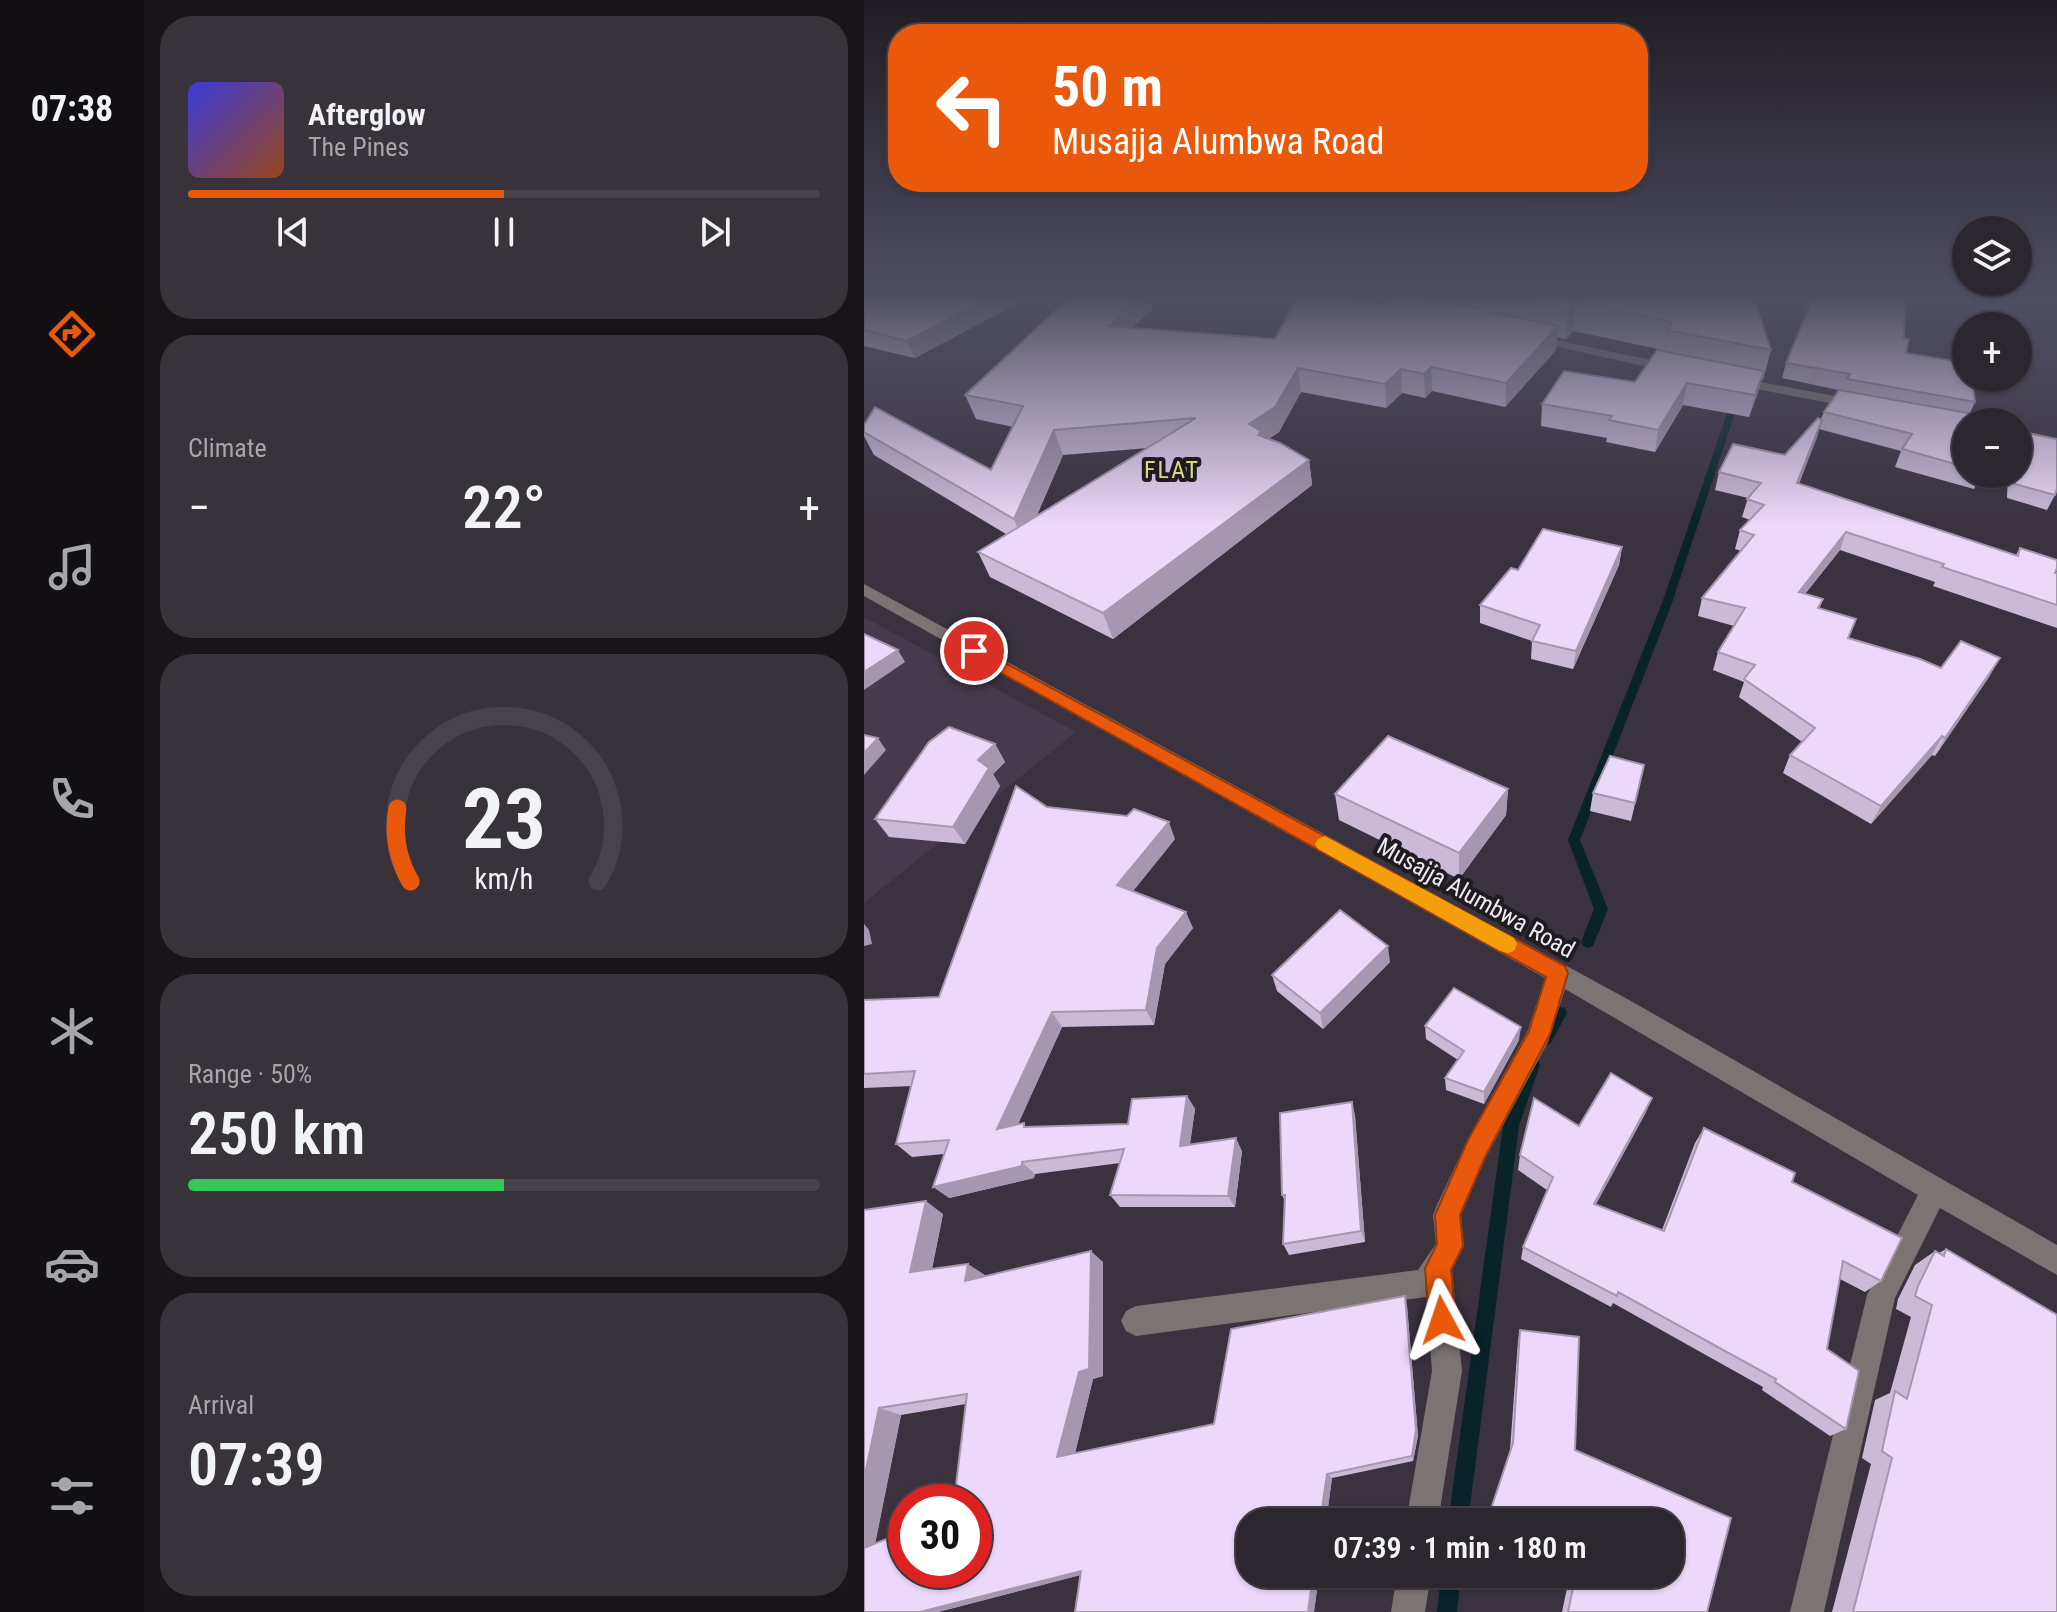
<!DOCTYPE html>
<html lang="en">
<head>
<meta charset="utf-8">
<style>
	body { margin:0; font-family:"Roboto Condensed",sans-serif; background:#38323b; color:#f1f3f6; height:100vh; display:flex; flex-direction:column; font-size:30px; white-space:nowrap }
	* { box-sizing:border-box; margin:0 }
	p { font-size:26px; color:#a6a5aa }
	.icon { flex:none; width:44px; height:44px; fill:none; stroke:currentColor; stroke-width:2; stroke-linecap:round; stroke-linejoin:round }
	.map { position:relative; flex:1; overflow:hidden }
	.side { display:flex; flex-direction:column; gap:16px; padding:16px; background:#18151a; width:720px }
	.side>* { flex:none }
	.guide { position:absolute; left:24px; top:24px; width:760px; height:168px; border-radius:32px; box-shadow:0 2px 6px #0004,0 0 0 2px #48434b; background:#ea580c; color:#fff; overflow:hidden }
	.tools { position:absolute; left:1088px; top:216px; display:grid; gap:16px }
	.tools a { display:grid; place-items:center; width:80px; height:80px; border-radius:50%; background:#2c262f; box-shadow:0 2px 6px #0004,0 0 0 2px #48434b; font-size:40px }
	.speed { position:absolute; left:24px; top:1484px; display:flex; gap:16px; font-size:40px; font-weight:700; text-align:center }
	.speed>* { display:grid; place-content:center; width:104px; height:104px; border-radius:50%; background:#2c262f; box-shadow:0 2px 6px #0004,0 0 0 2px #48434b; line-height:1 }
	.speed .limit { border:12px solid #d22; background:#fff; color:#111 }
	.pin { position:absolute; display:grid; place-items:center; width:68px; height:68px; color:#fff; margin:-34px; border:4px solid #fff; border-radius:50%; box-shadow:0 2px 8px #0007 }
	.me { position:absolute; width:88px; margin:-44px; rotate:355deg; stroke-linejoin:round; filter:drop-shadow(0 0 6px #0008) }
	.turn { display:flex; align-items:center; gap:28px; height:168px; padding:0 32px; font-size:36px }
	.turn .icon { width:104px; height:104px; stroke-width:2.5 }
	.turn b { display:block; font-size:56px; line-height:68px }
	.big { font-size:60px; font-weight:600; line-height:1.1 }
	.side .widget { flex:1; display:flex; flex-direction:column; justify-content:center; gap:12px; min-width:0; padding:0 28px; border-radius:32px; background:#38323b }
	.side .dial { align-items:center; gap:0 }
	.dial svg { height:208px; overflow:visible; fill:none; stroke:#48434b; stroke-width:7; stroke-linecap:round; text-anchor:middle }
	.dial text { fill:#f1f3f6; stroke:none }
	.song { display:flex; align-items:center; gap:24px }
	.cover { width:96px; height:96px; border-radius:12px; background:linear-gradient(135deg,hsl(240 70% 55%),hsl(20 70% 35%)) }
	.played { height:8px; border-radius:4px; background:linear-gradient(90deg,#ea580c 50%,#48434b 50%) }
	.keys { display:flex; justify-content:space-around; direction:ltr }
	.heat { display:flex; justify-content:space-between; align-items:center; font-size:44px; direction:ltr }
	.charge { height:12px; border-radius:6px; background:linear-gradient(90deg,#34c759 50%,#48434b 0) }
	.trip { position:absolute; left:372px; top:1508px; width:448px; height:80px; border-radius:32px; background:#2c262f; box-shadow:0 2px 6px #0004,0 0 0 2px #48434b; font-weight:600; line-height:80px; text-align:center }
	main { display:flex; flex:1; min-height:0 }
	.menu { display:flex; flex-direction:column; width:144px; justify-content:space-around; align-items:center; background:#120f13; color:#a6a5aa }
	.menu .icon { width:56px; height:56px }
	.menu .selected { color:#ea580c }
	.menu b { font-size:36px; color:#f1f3f6 }
	.map>svg:first-child { display:block }
	.built { fill:#453b4c }
	.lines { fill:none; stroke-linecap:round; stroke-linejoin:round }
	.stream { fill:#082428; fill-rule:evenodd }
	.minor { fill:#7c7472; fill-rule:evenodd }
	.wall { fill:#cbbad7; fill-rule:evenodd }
	.shaded-wall { fill:#a597af }
	.building { fill:#ecd8fa; stroke:#a597af; stroke-width:2 }
	.route { fill:#ea580c; stroke:#983908; stroke-width:2 }
	.slow { fill:#f59e0b }
	.labels { text-anchor:middle; dominant-baseline:central; stroke-width:8; stroke-linejoin:round; paint-order:stroke }
	.far-quarter-label { font-size:24px; letter-spacing:2px; fill:#dcd688; stroke:#1f1c21 }
	.street-label { font-size:24px; fill:#f0ebf3; stroke:#1f1c21 }
</style>
</head>
<body>
<main>
<nav class="menu">
<b>07:38</b>
<svg class="icon selected" aria-label="directions" viewBox="0 0 24 24"><path d="M12 3l9 9-9 9-9-9zM9 14v-3h6M13 9l2 2-2 2"/></svg>
<svg class="icon" aria-label="music" viewBox="0 0 24 24"><path d="M9 18V5l10-2v13"/><circle cx="6" cy="18" r="3"/><circle cx="16" cy="16" r="3"/></svg>
<svg class="icon" aria-label="phone" viewBox="0 0 24 24"><path d="M5 4h4l2 5-3 2q2 4 5 5l2-3 5 2v4C11 20 4 13 5 4z"/></svg>
<svg class="icon" aria-label="climate" viewBox="0 0 24 24"><path d="M12 3v18M4 7l16 10M4 17L20 7"/></svg>
<svg class="icon" aria-label="car" viewBox="0 0 24 24"><path d="M5 17H2v-5l4-1 3-4h7l3 4 3 1v5h-3M9 17h6M6 11h13"/><circle cx="7" cy="17" r="2"/><circle cx="17" cy="17" r="2"/></svg>
<svg class="icon" aria-label="filters" viewBox="0 0 24 24"><path d="M4 7h16M4 17h16"/><circle cx="9" cy="7" r="2"/><circle cx="15" cy="17" r="2"/></svg>
</nav>
<section class="side">
<div class="widget">
<div class="song"><i class="cover"></i><div><b>Afterglow</b><p>The Pines</p></div></div>
<div class="played"></div>
<div class="keys"><svg class="icon" aria-label="previous" viewBox="0 0 24 24"><path d="M18 5L8 12l10 7zM5 5v14"/></svg><svg class="icon" aria-label="pause" viewBox="0 0 24 24"><path d="M8 5v14M16 5v14"/></svg><svg class="icon" aria-label="next" viewBox="0 0 24 24"><path d="M6 5l10 7-10 7zM19 5v14"/></svg></div>
</div>
<div class="widget"><p>Climate</p>
<div class="heat"><a>−</a><b class="big">22°</b><a>+</a></div>
</div>
<div class="widget dial"><svg viewBox="0 0 100 80">
<path d="M14 69A42 42 0 1 1 86 69"/>
<path d="M14 69A42 42 0 0 1 9 41" stroke="#ea580c"/>
<text x="50" y="56" font-size="32" font-weight="700">23</text>
<text x="50" y="72" font-size="11">km/h</text>
</svg></div>
<div class="widget"><p>Range · 50%</p><b class="big">250 km</b><div class="charge"></div></div>
<div class="widget"><p>Arrival</p><b class="big">07:39</b></div>
</section>
<div class="map">
<svg width="1193" height="1612" viewBox="0 0 1193 1612">
	<rect width="100%" height="100%" fill="#3a323f"/>
	<!-- built -->
	<path class="built" d="M0,617l212,115 -212,171z"/>
	<g class="lines">
		<!-- stream -->
		<g class="stream">
			<path d="M868,399l7,2 -67,202 -92,237 28,69 -15,37 -5,2 -5,-2 -2,-4 13,-33 -26,-69 94,-237z"/>
			<path d="M696,1007l5,1 2,5 -16,30 -5,2 -5,-2 -2,-5c4,-10 11,-27 21,-31z"/>
			<path d="M669,1058l5,2 2,5 -21,61 -51,396h-20l55,-396 23,-61 2,-5z"/>
			<path d="M577,1574h20l-4,38h-20z"/>
		</g>
		<!-- minor -->
		<g class="minor">
			<path d="M667,335l144,30 6,4 -6,4 -148,-33v-4z"/>
			<path d="M870,377l122,23 6,4 -6,4 -126,-24v-6z"/>
			<path d="M0,584l767,417 426,244v30l-117,-67 -45,90 -71,314h-34l77,-317 51,-100 -353,-206 -17,53 -62,115 -25,58 3,31 -12,24 10,101 -24,151h-32l26,-151 -6,-74 -290,39 -10,-5 -5,-10 5,-10 10,-5 282,-36 18,-26 -3,-29 4,-10 31,-66 60,-109 17,-52 -681,-382z"/>
			<path d="M533,1574h34l-6,38h-34z"/>
		</g>
	</g>
	<!-- wall -->
	<g class="wall">
		<path d="M0,298h163l-112,60 -51,-12z"/>
		<path d="M205,298h80l3,11 -20,19 143,11 109,-34 7,-7h363l17,52 -8,30 -1,-1 -13,38 -66,-12 -28,47 -49,-10 1,-4 -66,-12 1,-22 93,-22 28,-31v-1l-90,-19 -7,8 -9,-2 -1,13 -51,57 -73,-16 -7,7 -23,-5 -16,15 -85,-16 -22,40 -11,7 41,21 3,25 -199,154 -123,-62 -12,-25 28,-18 -132,-79 -10,-19v-11l127,45 22,-43 -37,-8 -11,-24zM284,448l-111,67 26,-60z"/>
		<path d="M1040,338l2,15 69,49 -9,20v52h15l-7,15 -79,-22 6,-16 -82,-22 -20,55 217,71 4,-7 37,25v55l-124,-42 2,-4 -95,-32 -35,44 18,5 -4,10 29,29 93,30 48,9 -54,79 -3,-1 -61,69 -88,-51 7,-18 12,-13 -63,-45 5,-15 -31,-12 5,-18 16,-26 -36,-10 4,-18 39,-47 -6,-2 5,-19 10,-10 -8,-3 6,-19 -33,-8 4,-18 66,-17 36,-36 3,-7 19,-21 -61,-13 4,-15z"/>
		<path d="M1144,474h10l37,21 -8,15 -40,-12z"/>
		<path d="M758,547l-3,18 -46,104 -42,-10 1,-18 -52,-18v-18l38,-35z"/>
		<path d="M131,744l10,18 -12,12 7,12 -35,58 -76,-7 -14,-18z"/>
		<path d="M780,765l-13,56 -41,-10 3,-18z"/>
		<path d="M644,789l-2,26 -47,64 -120,-59 -4,-26z"/>
		<path d="M311,839l-42,52 60,37 -28,36 -11,61 -92,2 -44,97 11,3 99,-3 59,-28 8,13 -5,35 52,7 -7,56h-115l-10,-12 10,-32 -85,11 -1,4 -85,20 -5,-44 -32,3 -16,-13 16,-58 -48,2v-88l75,-3z"/>
		<path d="M526,962l-67,67 -46,-38 -5,-16z"/>
		<path d="M561,1026l94,14 -35,64 -38,-14 -1,-12 13,-18 -32,-21z"/>
		<path d="M788,1098l-7,16 -49,90 66,26 33,-87 9,-15 88,54 89,99 -16,11 -25,-13 -13,70 19,80 -16,7 -68,-46 1,-3 -150,-84 -2,4 -90,-48 2,-12 24,-57 -29,-20 2,-15 59,-29z"/>
		<path d="M488,1102l3,14 10,126 -76,13 -6,-11 2,-43 -3,-6z"/>
		<path d="M0,1210l79,4 -11,55 53,6v1l118,-14v114l-10,3 -18,74 139,-29 193,-118 11,130 -5,25 -81,17 -6,44h-76v52h69l-5,38 -234,-37 -142,37h-74zM102,1404l8,166 -99,-27 26,-128z"/>
		<path d="M1082,1249l111,363h-225l39,-148 -9,-6 13,-58 15,-7 21,-76 -15,-8 2,-10 17,-34 20,-14 4,2z"/>
		<path d="M656,1330l59,7 -4,113 156,68 -24,94h-145l8,-38h100v-52l-183,-1 23,-71 8,-109z"/>
	</g>
	<!-- shaded-wall -->
	<g class="shaded-wall">
		<path d="M125,298h38l-112,60 -8,-17z"/>
		<path d="M269,298h16l3,11 -21,20 -22,-3 11,-16z"/>
		<path d="M711,302l-2,29 -7,8 2,-29z"/>
		<path d="M694,326l-2,24 -51,57 1,-24z"/>
		<path d="M567,367l1,24 -7,7 -1,-24z"/>
		<path d="M434,368l3,24 -22,40 -16,11 -14,-19z"/>
		<path d="M537,369l1,24 -16,15 -1,-24z"/>
		<path d="M900,371l-6,22 -9,24 6,-22z"/>
		<path d="M823,383l-4,22 -28,47 3,-22z"/>
		<path d="M958,420l-5,18 -25,63 5,-18z"/>
		<path d="M190,430l9,25 -39,90 -10,-26z"/>
		<path d="M445,460l3,25 -199,154 -10,-26z"/>
		<path d="M982,532l-6,18 -48,60 7,-18z"/>
		<path d="M758,547l-3,18 -46,104 3,-18z"/>
		<path d="M34,650l7,12 -41,28v-18z"/>
		<path d="M1136,658l-11,19 -54,79 10,-18z"/>
		<path d="M1078,736l-10,19 -61,69 10,-18z"/>
		<path d="M14,738l8,12 -22,25v-22z"/>
		<path d="M131,744l10,18 -12,12 7,12 -35,58 -12,-17 25,-67z"/>
		<path d="M644,789l-2,26 -47,64v-26z"/>
		<path d="M305,822l6,17 -50,62 -8,-16z"/>
		<path d="M322,912l7,16 -28,36 -11,61 -8,-15 11,-62z"/>
		<path d="M0,924l5,6 3,14 -8,2z"/>
		<path d="M524,946l2,16 -67,67 -3,-16z"/>
		<path d="M188,1012l10,15 -52,115 -13,-13z"/>
		<path d="M657,1027l-2,13 -35,64v-12z"/>
		<path d="M323,1096l8,13 -7,49 -8,-12z"/>
		<path d="M788,1098l-7,16 -56,103 5,-13z"/>
		<path d="M488,1102l3,14 10,126 -4,-11z"/>
		<path d="M372,1138l6,13 -7,56 -7,-11z"/>
		<path d="M158,1162l13,12 -1,4 -85,20 -16,-11z"/>
		<path d="M62,1201l17,13 -14,69 -19,-11z"/>
		<path d="M227,1251l12,11v114l-10,3 -20,83 -16,-5z"/>
		<path d="M104,1264l17,11 -3,17 -17,-11z"/>
		<path d="M541,1296l2,10 11,130 -5,25 -1,-5z"/>
		<path d="M15,1408l22,7 -28,140h-9v-76z"/>
		<path d="M463,1474l5,4 -6,44h-6z"/>
		<path d="M217,1571h15l-158,41h-18z"/>
		<path d="M449,1574h6l-5,38h-6z"/>
	</g>
	<!-- building -->
	<g class="building">
		<path d="M0,298h125l-82,43 -43,-11z"/>
		<path d="M205,298h64l-13,12 6,1 -17,15 166,13 22,-41h53l34,7 7,-7h37l130,28 -52,57 -75,-16 -7,7 -23,-5 -16,15 -87,-16 -23,39 -26,17 12,7 -3,4 22,8 29,17 -206,153 -125,-61 218,-134 -142,12 -40,89 -150,-87v-7l11,-18 116,63 32,-64 -58,-11z"/>
		<path d="M644,298h246l17,52 -104,-20 5,-8 -97,-20 -7,8z"/>
		<path d="M949,298h92l-1,40 5,1 -3,14 60,10v15h6l3,24 -128,-23 3,-5 -64,-11z"/>
		<path d="M793,350l107,21 -9,24 -68,-12 -29,47 -49,-10 3,-4 -70,-12 22,-33 71,11z"/>
		<path d="M975,390l134,24 3,-2 1,10h-11v45l-64,-18 10,-15 -88,-22z"/>
		<path d="M954,418l4,2 -25,63 221,73 2,-8 37,12v8l-2,5h2v32l-115,-38 2,-3 -98,-32 -47,60 24,7 -5,9 38,11 -8,19 72,21 21,9 20,-27 39,17 -55,80 -3,-2 -61,70 -91,-51 25,-27 -71,-49 11,-14 -37,-13 27,-44 -43,-10 52,-63 -14,-5 24,-25 -17,-6 14,-16 -42,-11 14,-28 52,11z"/>
		<path d="M1154,431l39,8v49l-2,7 -40,-11v-10h3z"/>
		<path d="M679,529l79,18 -46,104 -44,-10 8,-16 -60,-20 31,-37 7,2z"/>
		<path d="M0,634l34,16 -34,22z"/>
		<path d="M85,727l46,17 -17,16 11,8 -36,59 -78,-8 54,-77z"/>
		<path d="M0,735l14,3 -14,15z"/>
		<path d="M524,736l120,53 -49,64 -124,-59z"/>
		<path d="M746,756l34,9 -9,38 -42,-10z"/>
		<path d="M152,786l31,21 80,9 7,-7 35,13 -52,63 69,27 -29,36 -11,62 -94,2 -55,117 27,-6v4l104,-3 4,-25 55,-3 -7,50 56,-8 -8,58 -118,-1 14,-46 -102,13v4l-89,21 16,-47 -53,4 19,-73 -51,3v-74l75,-3z"/>
		<path d="M476,910l48,36 -68,67 -48,-38z"/>
		<path d="M590,988l67,39 -37,65 -39,-14 19,-27 -39,-25z"/>
		<path d="M747,1073l41,25 -58,106 70,27 40,-103 91,45 -3,9 110,56 -21,43 -38,-20 -16,88 32,22 -13,58 -71,-47 1,-3 -158,-87 -1,4 -94,-49 30,-70 -33,-22 14,-57 45,28z"/>
		<path d="M488,1102l9,129 -78,13 2,-49h-3l-2,-82z"/>
		<path d="M62,1201l-16,71 58,-8 -3,17 126,-30 -2,118 -10,3 -22,85 157,-33 17,-95 174,-33 11,134 -4,26 -85,18 -7,48h-70v52h63l-5,38h-233l6,-41 -161,41h-56v-64l42,-17v39h68v-68h-20l13,-108 -88,14 -15,71v-269z"/>
		<path d="M1082,1249l111,66v297h-204l39,-154 -10,-7 13,-60 12,8 25,-94 -17,-9 3,-10 17,-35 9,5z"/>
		<path d="M656,1330l59,7 -4,113 156,68 -24,94h-139l8,-38h94v-52h-174l-8,-4 25,-75z"/>
	</g>
	<!-- sky -->
	<linearGradient id="sky" x2="0" y2="1"><stop stop-color="#201c23"/><stop offset="0.57" stop-color="#4f4f63"/><stop offset="1" stop-color="#4f4f63" stop-opacity="0"/></linearGradient>
	<rect width="1193" height="524" fill="url(#sky)"/>
	<!-- route -->
	<path class="route" d="M110,646l591,320 3,7 -18,61 -65,123 -25,58 3,31 -12,24 5,50 -4,9 -10,4 -9,-4 -4,-9 -4,-52 12,-24 -2,-29 33,-75 61,-109 17,-54 -577,-322 -3,-4z"/>
	<!-- slow -->
	<path class="slow" d="M461,836l189,102 3,6 -3,7 -7,2 -7,-2 -182,-102 -3,-5 3,-5z"/>
	<g class="labels">
		<!-- far-quarter labels -->
		<g class="far-quarter-label">
			<text x="308" y="470">FLAT</text>
		</g>
		<!-- street labels -->
		<g class="street-label">
			<text transform="translate(612 898) rotate(29)">Musajja Alumbwa Road</text>
		</g>
	</g>
</svg>
<div class="tools">
<a><svg class="icon" aria-label="layers" viewBox="0 0 24 24"><path d="M12 4l9 5-9 5-9-5zM3 14l9 5 9-5"/></svg></a>
<a>+</a>
<a>−</a>
</div>
<div class="speed"><div class="limit">30</div></div>
<div class="pin" style="left:110px;top:651px;background:#d93025"><svg class="icon" aria-label="arrive" viewBox="0 0 24 24"><path d="M6 21V4h12l-3 4 3 4H6"/></svg></div>
<svg class="me" style="left:578px;top:1320px" viewBox="-20 -20 40 40"><path d="M0-17L14 15 0 8-14 15z" fill="#ea580c" stroke="#fff" stroke-width="4"/></svg>
<div class="trip">07:39 · 1 min · 180 m</div>
<div class="guide">
<div class="turn"><svg class="icon" aria-label="left" viewBox="0 0 24 24"><path d="M17 20v-9H6M10 6l-5 5 5 5"/></svg><div><b>50 m</b>Musajja Alumbwa Road</div></div>
</div>
</div>
</main>
</body>
</html>
